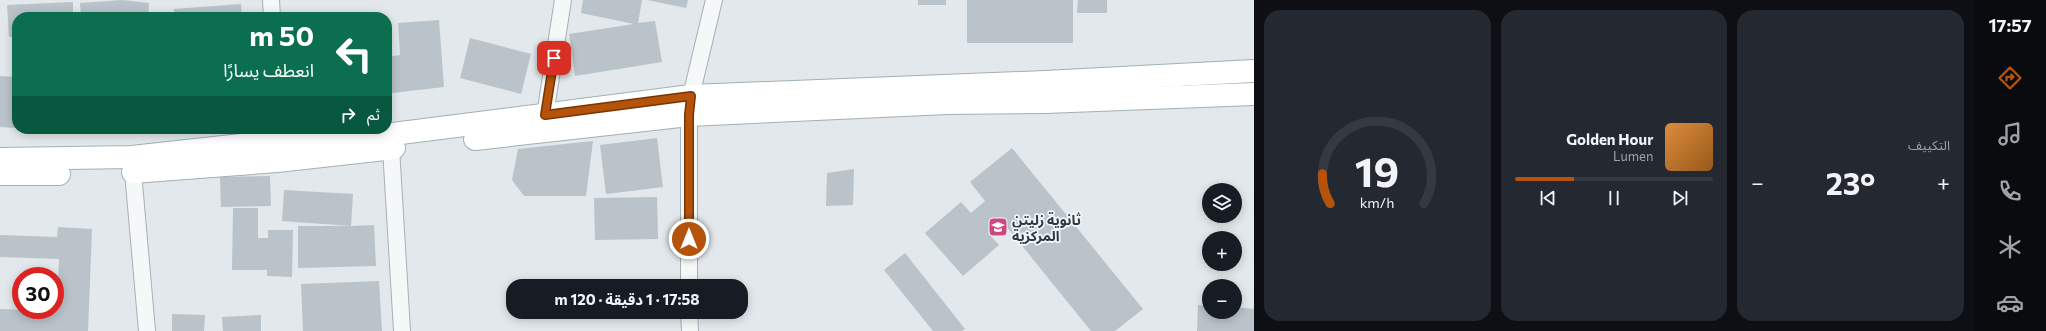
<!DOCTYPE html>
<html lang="ar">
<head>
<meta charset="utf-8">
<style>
	body { margin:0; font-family:Commissioner,"Noto Sans Arabic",sans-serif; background:#242831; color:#f1f3f6; direction:rtl; height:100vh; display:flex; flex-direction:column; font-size:15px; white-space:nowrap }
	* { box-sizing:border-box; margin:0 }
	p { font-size:13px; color:#9ea1a6 }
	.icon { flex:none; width:22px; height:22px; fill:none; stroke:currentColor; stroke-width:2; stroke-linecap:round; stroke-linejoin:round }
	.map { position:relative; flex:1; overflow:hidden; direction:ltr }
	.details { display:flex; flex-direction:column; gap:10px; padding:10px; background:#0d0f14; width:720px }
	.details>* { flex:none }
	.guide { position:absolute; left:12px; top:12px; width:380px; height:122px; border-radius:16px; box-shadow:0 2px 10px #0003; direction:rtl; background:#0b6e4f; color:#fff; overflow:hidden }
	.controls { position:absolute; left:1202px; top:183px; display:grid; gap:8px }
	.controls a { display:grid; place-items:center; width:40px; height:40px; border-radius:50%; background:#171b24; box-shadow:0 2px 10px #0003; font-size:20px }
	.speed { position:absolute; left:12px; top:267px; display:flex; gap:8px; font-size:20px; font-weight:700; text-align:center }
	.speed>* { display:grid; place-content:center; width:52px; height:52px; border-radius:50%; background:#171b24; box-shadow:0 2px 10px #0003; line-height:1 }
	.speed .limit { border:6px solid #d22; background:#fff; color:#111 }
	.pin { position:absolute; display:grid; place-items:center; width:34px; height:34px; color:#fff; margin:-17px; border-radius:8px; box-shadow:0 2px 6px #0006 }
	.me { position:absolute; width:44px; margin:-22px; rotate:0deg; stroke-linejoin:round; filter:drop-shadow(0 0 3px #0008) }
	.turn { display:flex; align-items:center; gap:14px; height:84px; padding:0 12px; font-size:18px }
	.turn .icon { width:52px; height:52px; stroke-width:2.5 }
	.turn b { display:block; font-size:28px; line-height:34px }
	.then { display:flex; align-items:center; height:38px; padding:0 12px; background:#0003; gap:8px; font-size:15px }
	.big { font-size:30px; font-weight:700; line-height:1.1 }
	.details .widget { flex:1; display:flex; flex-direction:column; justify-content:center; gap:6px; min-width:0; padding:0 14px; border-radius:16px; background:#242831 }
	.details .dial { align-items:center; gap:0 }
	.dial svg { height:104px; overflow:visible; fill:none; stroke:#363941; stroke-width:7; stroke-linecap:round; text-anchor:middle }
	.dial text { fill:#f1f3f6; stroke:none }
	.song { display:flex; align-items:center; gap:12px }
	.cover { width:48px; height:48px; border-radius:6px; background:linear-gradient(135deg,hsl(30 70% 55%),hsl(30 70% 35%)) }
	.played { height:4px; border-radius:2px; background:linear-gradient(90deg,#b45309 30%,#363941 30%) }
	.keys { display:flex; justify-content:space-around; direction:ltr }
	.heat { display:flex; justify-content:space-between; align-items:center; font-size:22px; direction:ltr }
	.details .tiles { flex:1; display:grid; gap:10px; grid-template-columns:repeat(3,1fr) }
	.trip { position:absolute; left:506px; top:279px; width:242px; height:40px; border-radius:16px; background:#171b24; box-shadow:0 2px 10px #0003; font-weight:700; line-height:40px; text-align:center; direction:rtl }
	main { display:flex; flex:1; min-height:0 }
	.tabs { display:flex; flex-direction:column; width:72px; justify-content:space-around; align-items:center; background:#090b0e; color:#9ea1a6 }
	.tabs .icon { width:28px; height:28px }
	.tabs .on { color:#b45309 }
	.tabs b { font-size:18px; color:#f1f3f6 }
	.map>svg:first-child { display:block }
	.building { fill:#b9c3c9 }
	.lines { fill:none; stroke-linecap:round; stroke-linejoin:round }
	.street-casing { stroke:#a7b0b6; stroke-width:18 }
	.primary-casing { stroke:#a1b0b7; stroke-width:24 }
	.street { stroke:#f5f8f9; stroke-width:16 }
	.primary { stroke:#fff; stroke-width:22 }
	.route-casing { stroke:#753606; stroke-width:10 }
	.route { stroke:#b45309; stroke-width:7 }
	.labels { text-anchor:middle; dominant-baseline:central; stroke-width:3.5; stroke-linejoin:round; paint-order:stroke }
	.poi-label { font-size:14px; font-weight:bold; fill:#2a3a44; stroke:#f2f6f8; text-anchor:start }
</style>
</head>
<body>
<main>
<nav class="tabs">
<b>17:57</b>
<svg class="icon on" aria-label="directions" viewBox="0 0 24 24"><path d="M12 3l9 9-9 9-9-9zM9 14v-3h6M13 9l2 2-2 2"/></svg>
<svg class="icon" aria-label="music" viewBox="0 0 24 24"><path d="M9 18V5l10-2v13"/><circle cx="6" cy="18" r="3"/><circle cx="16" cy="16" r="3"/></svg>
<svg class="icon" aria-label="phone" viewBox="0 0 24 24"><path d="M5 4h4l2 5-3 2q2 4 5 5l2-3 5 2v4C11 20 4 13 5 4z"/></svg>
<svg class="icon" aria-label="climate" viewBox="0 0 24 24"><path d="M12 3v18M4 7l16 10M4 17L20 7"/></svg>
<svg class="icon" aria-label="car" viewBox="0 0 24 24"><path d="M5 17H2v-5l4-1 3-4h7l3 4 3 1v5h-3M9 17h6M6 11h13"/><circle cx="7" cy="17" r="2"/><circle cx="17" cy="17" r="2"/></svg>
</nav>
<section class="details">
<div class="tiles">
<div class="widget"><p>التكييف</p>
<div class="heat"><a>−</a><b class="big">23°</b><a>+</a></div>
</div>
<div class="widget">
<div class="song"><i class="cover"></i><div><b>Golden Hour</b><p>Lumen</p></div></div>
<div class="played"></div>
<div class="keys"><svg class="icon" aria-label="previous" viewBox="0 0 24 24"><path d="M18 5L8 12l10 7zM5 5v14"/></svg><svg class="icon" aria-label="pause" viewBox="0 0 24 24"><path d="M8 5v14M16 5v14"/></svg><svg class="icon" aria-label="next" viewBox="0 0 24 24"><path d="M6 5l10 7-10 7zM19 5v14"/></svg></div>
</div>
<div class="widget dial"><svg viewBox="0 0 100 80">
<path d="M14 69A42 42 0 1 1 86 69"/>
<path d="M14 69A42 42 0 0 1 8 46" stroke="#b45309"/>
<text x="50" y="56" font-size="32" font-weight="700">19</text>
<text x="50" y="72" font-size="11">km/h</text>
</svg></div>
</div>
</section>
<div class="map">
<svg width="1254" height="331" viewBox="0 0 1254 331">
	<rect width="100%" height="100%" fill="#e2e8eb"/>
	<!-- building -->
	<g class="building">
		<path d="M122,0l27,3 -1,14h-67l-1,-14z"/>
		<path d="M583,0h59l-4,23 17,-2 7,41 -87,14 -6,-42 65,-10 -53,-11z"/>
		<path d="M647,0h41l-2,8z"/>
		<rect x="918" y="0" width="28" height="5"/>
		<rect x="967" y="0" width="106" height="43"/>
		<path d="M1078,0h29v13h-30z"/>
		<path d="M73,2v15h-56v19l-8,1 -2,-32z"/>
		<path d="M241,4l1,13h-68v-8z"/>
		<path d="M439,20l5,67 -52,6 -4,-36 12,-2 -2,-32z"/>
		<path d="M470,38l61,16 -10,40 -61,-16z"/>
		<path d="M0,76l17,1v51l-17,-1z"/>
		<path d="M29,129h25v3l-25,1z"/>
		<path d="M71,129h28v3l-28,1z"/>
		<path d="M657,138l6,49 -57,7 -6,-49z"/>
		<path d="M593,141l-7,55h-62l-12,-16 6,-31z"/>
		<path d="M1012,148l131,161 -28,22h-24l-89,-110 -14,12 11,12 -36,31 -38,-43 36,-31 10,11 14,-12 -15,-19z"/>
		<path d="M854,169l-1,36 -27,1 1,-33z"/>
		<path d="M270,176l1,30 -50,1 -1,-30z"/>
		<path d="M284,190l69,4 -2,32 23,-1 2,41 -78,2v-42h53l-69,-5z"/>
		<path d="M657,197l1,42 -63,1 -1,-42z"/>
		<path d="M233,208h25v30h10v-8h25l-1,47 -25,-1v-6h-35z"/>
		<path d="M58,227l34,2 -4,102h-88v-22l57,2 2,-52 -59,-2v-22l57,2z"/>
		<path d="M905,253l60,76 -3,2h-29l-49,-61z"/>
		<path d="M379,281l3,50h-79l-2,-47z"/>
		<path d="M1198,305l11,1v6h26v-5l19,2v22h-57z"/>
		<path d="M172,314l33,1 -1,16h-32z"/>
		<path d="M261,315v16h-38l-1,-14z"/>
	</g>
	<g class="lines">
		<!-- street casing -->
		<g class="street-casing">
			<g id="street">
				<path d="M271,0l1,17"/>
				<path d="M545,115l18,-115"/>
				<path d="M391,148l11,183"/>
				<path d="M133,172l14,159"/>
				<path d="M689,286v-171l2,-19 23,-96"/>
				<path d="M689,312l1,19"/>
			</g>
		</g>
		<!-- primary casing -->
		<g class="primary-casing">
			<g id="primary">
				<path d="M475,139l214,-24 258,-12 98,-1 209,-8"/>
				<path d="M0,159l132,-2 145,-16 116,-7 298,-38 354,-14 209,-11"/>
				<path d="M133,172l144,-11 117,-13"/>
				<path d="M0,174h59"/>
			</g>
		</g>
		<!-- street -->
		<use href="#street" class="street"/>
		<!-- primary -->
		<use href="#primary" class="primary"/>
	</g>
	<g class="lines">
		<!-- route casing -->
		<g class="route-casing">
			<path id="route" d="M554,58l-9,57 146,-19 -2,19v124"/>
		</g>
		<!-- route -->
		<use href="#route" class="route"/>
	</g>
	<!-- icons -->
	<defs>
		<g id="school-square" transform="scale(1)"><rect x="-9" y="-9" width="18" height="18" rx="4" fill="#d14680" stroke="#f2f6f8"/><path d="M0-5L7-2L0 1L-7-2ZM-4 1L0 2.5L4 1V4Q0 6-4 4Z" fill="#fff"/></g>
	</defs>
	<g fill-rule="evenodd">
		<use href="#school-square" x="998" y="227"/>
	</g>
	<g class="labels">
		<!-- poi labels -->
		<g class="poi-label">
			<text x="1012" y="219">ثانوية زليتن<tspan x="1012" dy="16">المركزية</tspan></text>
		</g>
	</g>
</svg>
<div class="controls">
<a><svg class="icon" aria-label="layers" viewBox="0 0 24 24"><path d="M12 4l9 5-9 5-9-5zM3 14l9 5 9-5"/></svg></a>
<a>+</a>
<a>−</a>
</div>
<div class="speed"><div class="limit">30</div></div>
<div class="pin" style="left:554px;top:58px;background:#d93025"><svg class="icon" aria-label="arrive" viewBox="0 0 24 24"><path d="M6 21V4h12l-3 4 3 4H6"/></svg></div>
<svg class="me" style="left:689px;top:239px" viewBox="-20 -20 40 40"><circle r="17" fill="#b45309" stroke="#fff" stroke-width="3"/><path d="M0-11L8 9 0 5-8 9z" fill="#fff"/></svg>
<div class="trip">17:58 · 1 دقيقة · 120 m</div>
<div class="guide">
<div class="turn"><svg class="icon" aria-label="left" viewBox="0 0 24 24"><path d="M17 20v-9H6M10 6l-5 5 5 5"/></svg><div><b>50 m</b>انعطف يسارًا</div></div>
<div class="then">ثم<svg class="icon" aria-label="right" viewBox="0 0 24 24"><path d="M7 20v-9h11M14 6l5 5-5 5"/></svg></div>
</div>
</div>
</main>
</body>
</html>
